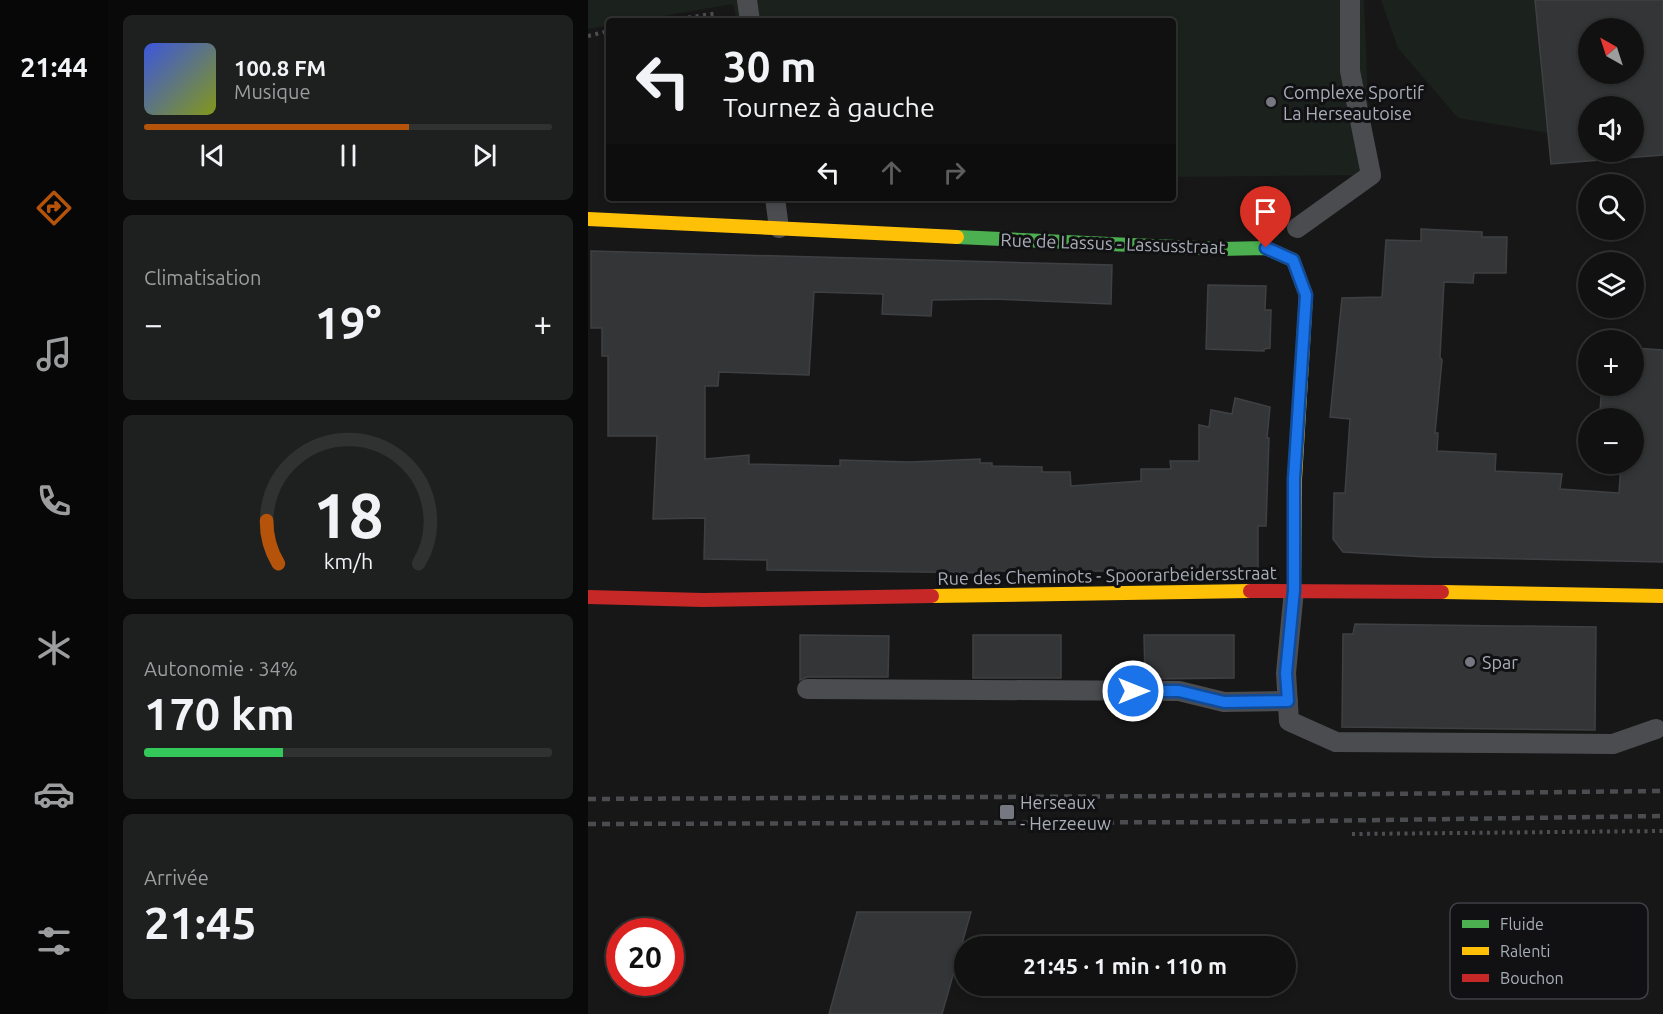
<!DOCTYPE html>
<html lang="fr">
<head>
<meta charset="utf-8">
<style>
	body { margin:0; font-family:Ubuntu,sans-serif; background:#1e1f1f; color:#f1f3f6; height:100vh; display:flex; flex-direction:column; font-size:22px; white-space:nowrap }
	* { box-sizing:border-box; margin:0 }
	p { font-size:20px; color:#9c9d9f }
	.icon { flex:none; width:33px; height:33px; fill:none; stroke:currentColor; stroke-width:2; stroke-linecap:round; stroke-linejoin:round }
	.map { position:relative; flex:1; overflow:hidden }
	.panel { display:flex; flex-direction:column; gap:15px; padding:15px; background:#090909; width:480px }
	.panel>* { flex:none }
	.hud { position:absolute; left:18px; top:18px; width:570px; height:183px; border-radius:6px; box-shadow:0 3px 9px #0003,0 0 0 2px #303131; background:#111; color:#f1f3f6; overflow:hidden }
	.needle { width:39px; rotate:321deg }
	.controls { position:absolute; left:990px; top:18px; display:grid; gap:12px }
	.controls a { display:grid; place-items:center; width:66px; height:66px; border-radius:50%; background:#111; box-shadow:0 3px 9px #0003,0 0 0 2px #303131; font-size:30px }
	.speed { position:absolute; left:18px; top:918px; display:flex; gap:12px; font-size:30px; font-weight:700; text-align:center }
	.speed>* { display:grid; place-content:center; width:78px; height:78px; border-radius:50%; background:#111; box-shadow:0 3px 9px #0003,0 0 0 2px #303131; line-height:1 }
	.speed .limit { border:9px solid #d22; background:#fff; color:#111 }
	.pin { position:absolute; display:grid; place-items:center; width:51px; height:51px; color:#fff; margin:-62px -26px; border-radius:50% 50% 50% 0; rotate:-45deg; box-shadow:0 0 6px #0007 }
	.pin .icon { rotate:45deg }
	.me { position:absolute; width:66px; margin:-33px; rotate:90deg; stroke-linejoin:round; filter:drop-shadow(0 0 4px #0008) }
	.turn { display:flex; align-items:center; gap:21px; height:126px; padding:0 18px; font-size:27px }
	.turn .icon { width:78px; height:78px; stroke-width:2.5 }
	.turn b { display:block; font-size:42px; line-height:51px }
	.lanes { display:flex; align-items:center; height:57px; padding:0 18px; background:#0003; justify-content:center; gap:30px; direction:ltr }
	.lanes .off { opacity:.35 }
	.big { font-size:45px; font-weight:600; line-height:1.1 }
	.panel .tile { flex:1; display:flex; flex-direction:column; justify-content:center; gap:9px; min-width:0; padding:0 21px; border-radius:9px; background:#1e1f1f }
	.panel .dial { align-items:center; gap:0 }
	.dial svg { height:156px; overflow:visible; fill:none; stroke:#303131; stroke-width:7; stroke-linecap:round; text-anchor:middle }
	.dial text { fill:#f1f3f6; stroke:none }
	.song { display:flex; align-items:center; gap:18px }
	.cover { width:72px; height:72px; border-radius:9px; background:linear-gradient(135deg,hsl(230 70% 55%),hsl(70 70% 35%)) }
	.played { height:6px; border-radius:3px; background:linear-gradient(90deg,#b45309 65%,#303131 65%) }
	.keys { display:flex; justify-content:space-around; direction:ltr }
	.heat { display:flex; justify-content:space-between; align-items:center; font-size:33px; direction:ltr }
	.charge { height:9px; border-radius:4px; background:linear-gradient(90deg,#34c759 34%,#303131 0) }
	.trip { position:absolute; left:366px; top:936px; width:342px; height:60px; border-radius:30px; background:#111; box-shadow:0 3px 9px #0003,0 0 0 2px #303131; font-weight:600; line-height:60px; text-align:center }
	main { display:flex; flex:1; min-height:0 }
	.menu { display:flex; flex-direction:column; width:108px; justify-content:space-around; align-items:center; background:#070707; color:#9c9d9f }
	.menu .icon { width:42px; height:42px }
	.menu .current { color:#b45309 }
	.menu b { font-size:27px; color:#f1f3f6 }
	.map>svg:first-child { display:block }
	.green { fill:#1b211c }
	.building { fill:#343537; stroke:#3f4043; stroke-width:1.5; fill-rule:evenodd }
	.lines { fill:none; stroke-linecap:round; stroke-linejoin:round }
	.path { stroke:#4d4e52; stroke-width:4; stroke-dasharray:3 4.5; stroke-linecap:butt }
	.lane { stroke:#4b4c50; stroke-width:20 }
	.fast { stroke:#4caf50; stroke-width:14 }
	.slow { stroke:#ffc107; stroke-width:14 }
	.jam { stroke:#c62828; stroke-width:14 }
	.rail { stroke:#4b4c4f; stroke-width:4.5; stroke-dasharray:8 6; stroke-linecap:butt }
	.route-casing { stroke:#114b97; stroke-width:15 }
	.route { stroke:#1a73e8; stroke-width:10 }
	.poi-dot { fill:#757880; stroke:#111113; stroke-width:2 }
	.labels { text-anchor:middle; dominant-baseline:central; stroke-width:6; stroke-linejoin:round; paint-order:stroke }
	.poi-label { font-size:18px; fill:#a8adb8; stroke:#111113; text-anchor:start }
	.street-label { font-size:18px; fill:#a8adb8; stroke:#111113 }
	.key { fill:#111113; stroke:#3e4045; stroke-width:1.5 }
	.key-label { font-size:16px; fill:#a8adb8 }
</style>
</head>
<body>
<main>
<nav class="menu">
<b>21:44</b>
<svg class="icon current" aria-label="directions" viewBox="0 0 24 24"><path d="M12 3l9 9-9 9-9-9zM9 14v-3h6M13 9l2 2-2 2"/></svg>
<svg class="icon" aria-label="music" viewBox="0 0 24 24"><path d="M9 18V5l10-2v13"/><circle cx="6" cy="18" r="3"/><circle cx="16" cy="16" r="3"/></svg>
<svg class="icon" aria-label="phone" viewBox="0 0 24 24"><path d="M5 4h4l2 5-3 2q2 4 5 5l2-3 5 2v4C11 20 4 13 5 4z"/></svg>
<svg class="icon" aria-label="climate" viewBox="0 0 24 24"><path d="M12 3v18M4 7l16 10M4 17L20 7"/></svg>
<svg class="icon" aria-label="car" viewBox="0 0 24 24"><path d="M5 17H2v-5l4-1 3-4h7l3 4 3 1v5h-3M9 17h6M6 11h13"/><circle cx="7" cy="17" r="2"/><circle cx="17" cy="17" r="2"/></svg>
<svg class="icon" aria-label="filters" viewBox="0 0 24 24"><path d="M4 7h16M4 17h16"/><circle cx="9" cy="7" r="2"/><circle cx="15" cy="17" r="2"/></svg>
</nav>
<section class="panel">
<div class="tile">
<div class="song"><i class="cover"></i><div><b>100.8 FM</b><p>Musique</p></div></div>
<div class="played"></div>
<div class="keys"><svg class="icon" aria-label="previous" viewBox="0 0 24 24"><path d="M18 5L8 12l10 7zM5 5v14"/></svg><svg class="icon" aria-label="pause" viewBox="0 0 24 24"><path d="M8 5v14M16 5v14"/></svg><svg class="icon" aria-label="next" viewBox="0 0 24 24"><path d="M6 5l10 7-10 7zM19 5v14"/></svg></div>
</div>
<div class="tile"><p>Climatisation</p>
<div class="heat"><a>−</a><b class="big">19°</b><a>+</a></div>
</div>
<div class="tile dial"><svg viewBox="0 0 100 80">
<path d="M14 69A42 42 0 1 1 86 69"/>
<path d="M14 69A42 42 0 0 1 8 47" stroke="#b45309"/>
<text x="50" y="56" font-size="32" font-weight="700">18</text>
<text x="50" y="72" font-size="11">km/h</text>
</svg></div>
<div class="tile"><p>Autonomie · 34%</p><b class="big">170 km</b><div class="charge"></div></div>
<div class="tile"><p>Arrivée</p><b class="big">21:45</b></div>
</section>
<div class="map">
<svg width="1075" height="1014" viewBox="0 0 1075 1014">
	<rect width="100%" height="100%" fill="#171717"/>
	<!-- green -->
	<g class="green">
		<path d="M0,0h776l7,175 -198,2v-156h-436l-4,-17 -99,17h-25v4l-21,4z"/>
		<path d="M793,0h154l13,133 -90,-15 -60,-70z"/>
	</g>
	<!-- building -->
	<g class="building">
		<path d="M947,0h128v155l-112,9zM1000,28h46v46h-46zM1000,106h46v46h-46z"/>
		<path d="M833,229l61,3v5h25l-1,36h-32l-1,10 -29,-1 -4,75 2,3 -7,73h3l-1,18 59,3 -1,17 67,3 -2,15 59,4 2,-29h13v-46h-10v-6l-24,-2 2,-24h32v-38l29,2v212l-237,-5 -83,-5 -10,-13 1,-46h11l5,-74 -20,-2 12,-119 40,-1 4,-57 35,1z"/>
		<path d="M3,251l521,14 -1,39 -119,-5 -60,1 -1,16 -49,-2 1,-20 -69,-2 -5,83 -90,-3 -1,14h-13v73l44,-4v9l91,2v-6l70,2 70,-3v4h12v3l50,1v5h28l1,14 70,-5v-12h30l-1,-8h29v-36l10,2 2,-17 21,4 3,-16 35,9 -3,31h2l-3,88h-8v45h-261v2l-230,-3v-10l-63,-1 1,-41 -52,1 4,-83h-49v-80h-6v-28h-11z"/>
		<path d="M620,285l58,1 -1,24h6l-1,38 -6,1v2l-58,-2z"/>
		<path d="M767,624l241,3 -1,103 -253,-3 1,-93h10z"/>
		<path d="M212,635l89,1 -1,41h-81l-7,3z"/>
		<rect x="385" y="635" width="88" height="43"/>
		<path d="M556,635h90v43l-89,1z"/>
		<path d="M269,912h114l-29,102h-113z"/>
	</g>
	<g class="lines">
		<!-- path -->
		<g class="path">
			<path d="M78,21l52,-8"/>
			<path d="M0,36l21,-5"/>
			<path d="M764,834l311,-3"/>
		</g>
		<!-- lane -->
		<g class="lane">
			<path d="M159,0l3,21"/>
			<path d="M187,198l4,30"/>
			<path d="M709,228l74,-53 -21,-104v-71"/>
			<path d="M706,590l-8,83 3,48 47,21 277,2 43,-15"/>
			<path d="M219,689l372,2 45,11 64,-1"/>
		</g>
		<!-- fast -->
		<path class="fast" d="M369,237l263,12 46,-1 9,4"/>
		<!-- slow -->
		<g class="slow">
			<path d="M0,219l369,18"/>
			<path d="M687,252l18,8 13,35 -11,184 -1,111"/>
			<path d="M854,592l221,4"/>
			<path d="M344,596l318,-5"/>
		</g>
		<!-- jam -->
		<g class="jam">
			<path d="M662,591l192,1"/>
			<path d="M0,597l115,3 229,-4"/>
		</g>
		<!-- rail -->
		<g class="rail">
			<path d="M0,799l600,-3 475,-5"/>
			<path d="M0,824l654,-2 421,-6"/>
		</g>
	</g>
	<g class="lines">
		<!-- route casing -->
		<g class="route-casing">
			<path id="route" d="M545,691h46l45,11 64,-1 -2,-28 8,-83v-111l12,-184 -13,-35 -27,-12"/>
		</g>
		<!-- route -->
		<use href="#route" class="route"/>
	</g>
	<!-- markers -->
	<g class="poi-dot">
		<circle cx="683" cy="102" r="6"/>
		<circle cx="882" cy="662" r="6"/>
		<rect x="411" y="804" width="16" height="16" rx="3"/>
	</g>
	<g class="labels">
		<!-- poi labels -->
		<g class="poi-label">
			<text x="695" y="92">Complexe Sportif<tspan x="695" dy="21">La Herseautoise</tspan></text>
			<text x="894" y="662">Spar</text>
			<text x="432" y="802">Herseaux<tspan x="432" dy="21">- Herzeeuw</tspan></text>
		</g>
		<!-- street labels -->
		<g class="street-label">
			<text transform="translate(525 243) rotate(2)">Rue de Lassus - Lassusstraat</text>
			<text transform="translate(519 575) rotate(-1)">Rue des Cheminots - Spoorarbeidersstraat</text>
		</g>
	</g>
	<!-- legend -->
	<rect x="862" y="903" width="198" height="96" rx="9" class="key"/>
	<rect x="874" y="920" width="27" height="8" fill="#4caf50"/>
	<rect x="874" y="947" width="27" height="8" fill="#ffc107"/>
	<rect x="874" y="974" width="27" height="8" fill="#c62828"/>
	<g class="key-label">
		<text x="912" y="930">Fluide</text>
		<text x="912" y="957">Ralenti</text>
		<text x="912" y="984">Bouchon</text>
	</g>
</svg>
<div class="controls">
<a><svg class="needle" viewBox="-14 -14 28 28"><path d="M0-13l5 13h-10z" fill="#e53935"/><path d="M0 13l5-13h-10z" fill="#9c9d9f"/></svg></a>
<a><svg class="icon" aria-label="sound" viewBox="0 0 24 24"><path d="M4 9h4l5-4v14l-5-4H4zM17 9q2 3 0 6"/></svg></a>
<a><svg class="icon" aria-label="search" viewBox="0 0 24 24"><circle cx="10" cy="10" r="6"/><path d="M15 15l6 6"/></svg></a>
<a><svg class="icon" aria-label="layers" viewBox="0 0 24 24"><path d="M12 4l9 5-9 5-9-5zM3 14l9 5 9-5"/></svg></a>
<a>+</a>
<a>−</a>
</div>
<div class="speed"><div class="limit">20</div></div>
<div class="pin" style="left:678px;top:248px;background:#d93025"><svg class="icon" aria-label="arrive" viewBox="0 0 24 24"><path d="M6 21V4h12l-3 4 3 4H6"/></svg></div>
<svg class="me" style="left:545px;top:691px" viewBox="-20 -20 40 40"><circle r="17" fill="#1a73e8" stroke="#fff" stroke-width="3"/><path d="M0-11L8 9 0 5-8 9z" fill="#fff"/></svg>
<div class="trip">21:45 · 1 min · 110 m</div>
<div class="hud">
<div class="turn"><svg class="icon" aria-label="left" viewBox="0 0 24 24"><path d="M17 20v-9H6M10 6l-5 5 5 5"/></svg><div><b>30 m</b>Tournez à gauche</div></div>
<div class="lanes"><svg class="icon" aria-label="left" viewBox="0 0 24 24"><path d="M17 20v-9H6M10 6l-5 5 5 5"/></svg><svg class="icon off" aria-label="ahead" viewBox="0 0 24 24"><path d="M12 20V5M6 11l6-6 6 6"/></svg><svg class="icon off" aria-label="right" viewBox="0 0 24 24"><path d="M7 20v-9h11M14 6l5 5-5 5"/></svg></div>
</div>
</div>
</main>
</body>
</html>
